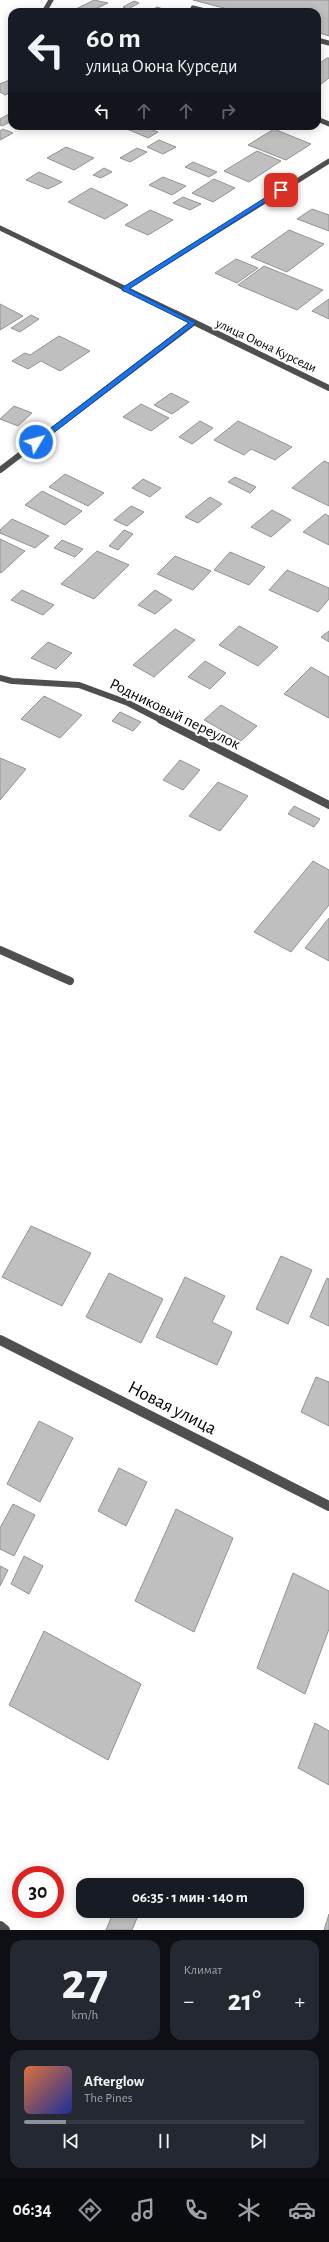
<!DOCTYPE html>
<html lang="ru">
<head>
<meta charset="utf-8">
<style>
	body { margin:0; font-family:"Alegreya Sans",sans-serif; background:#242831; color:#f1f3f6; height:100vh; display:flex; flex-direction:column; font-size:15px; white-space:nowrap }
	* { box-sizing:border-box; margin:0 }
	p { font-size:13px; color:#9ea1a6 }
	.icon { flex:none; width:22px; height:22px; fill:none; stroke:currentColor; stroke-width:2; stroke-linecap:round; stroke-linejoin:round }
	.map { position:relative; height:1930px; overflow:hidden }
	.drawer { display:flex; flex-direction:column; gap:10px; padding:10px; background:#0d0f14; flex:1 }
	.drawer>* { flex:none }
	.hud { position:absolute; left:8px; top:8px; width:313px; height:122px; border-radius:12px; box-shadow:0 2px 10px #0003; background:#171b24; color:#f1f3f6; overflow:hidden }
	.speed { position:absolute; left:12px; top:1866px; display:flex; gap:8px; font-size:20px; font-weight:700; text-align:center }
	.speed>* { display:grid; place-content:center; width:52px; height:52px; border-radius:50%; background:#171b24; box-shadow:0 2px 10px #0003; line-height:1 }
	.speed .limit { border:6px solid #d22; background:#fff; color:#111 }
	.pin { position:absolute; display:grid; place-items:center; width:34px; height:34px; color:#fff; margin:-17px; border-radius:8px; box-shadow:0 2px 6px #0006 }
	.me { position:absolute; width:44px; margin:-22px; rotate:53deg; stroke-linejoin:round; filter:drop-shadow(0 0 3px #0008) }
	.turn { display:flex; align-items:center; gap:14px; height:84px; padding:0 12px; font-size:18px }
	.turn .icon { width:52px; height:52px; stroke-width:2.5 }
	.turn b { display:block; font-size:28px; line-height:34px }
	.lanes { display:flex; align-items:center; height:38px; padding:0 12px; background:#0003; justify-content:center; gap:20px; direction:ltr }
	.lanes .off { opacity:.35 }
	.big { font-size:30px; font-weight:700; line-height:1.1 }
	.drawer .widget { flex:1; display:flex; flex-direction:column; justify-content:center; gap:6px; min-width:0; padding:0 14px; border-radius:12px; background:#242831 }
	.drawer .dial { align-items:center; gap:0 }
	.dial b { font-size:52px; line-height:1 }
	.song { display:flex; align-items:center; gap:12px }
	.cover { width:48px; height:48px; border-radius:6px; background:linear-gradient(135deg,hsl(20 70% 55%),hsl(230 70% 35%)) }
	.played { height:4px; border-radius:2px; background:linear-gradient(90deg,#8c9099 15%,#363941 15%) }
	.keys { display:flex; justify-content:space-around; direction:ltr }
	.heat { display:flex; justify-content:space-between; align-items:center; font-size:22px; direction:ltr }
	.drawer .tiles { flex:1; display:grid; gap:10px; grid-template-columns:1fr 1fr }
	.widget:last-child { grid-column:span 2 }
	.trip { position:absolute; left:76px; top:1878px; width:228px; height:40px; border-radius:12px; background:#171b24; box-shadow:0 2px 10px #0003; font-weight:700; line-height:40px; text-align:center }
	.menu { display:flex; height:64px; justify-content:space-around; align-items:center; background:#090b0e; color:#9ea1a6 }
	.menu .icon { width:28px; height:28px }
	.menu .current { color:#8c9099 }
	.menu b { font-size:18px; color:#f1f3f6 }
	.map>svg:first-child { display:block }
	.building { fill:#bfbfbf; stroke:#939393 }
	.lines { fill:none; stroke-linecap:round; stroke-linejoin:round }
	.service { stroke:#4f4f4f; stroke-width:5 }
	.minor-far3 { stroke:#4f4f4f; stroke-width:5 }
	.minor-far2 { stroke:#4f4f4f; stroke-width:6 }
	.minor-far1 { stroke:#4f4f4f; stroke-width:8 }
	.minor { stroke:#4f4f4f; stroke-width:10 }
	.tertiary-far1 { stroke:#4f4f4f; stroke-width:5 }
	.tertiary { stroke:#4f4f4f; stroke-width:6 }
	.route { fill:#1a73e8; stroke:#114b97 }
	.labels { text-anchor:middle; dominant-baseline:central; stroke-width:4; stroke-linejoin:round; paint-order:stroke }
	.far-street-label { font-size:13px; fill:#000; stroke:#fff }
	.street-label { font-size:16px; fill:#000; stroke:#fff }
	.near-street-label { font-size:19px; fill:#000; stroke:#fff }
</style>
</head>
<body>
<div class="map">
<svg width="329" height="1930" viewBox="0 0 329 1930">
	<rect width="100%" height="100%" fill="#fff"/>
	<!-- building -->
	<g class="building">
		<path d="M94,0l14,3 -19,9h-19z"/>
		<path d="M193,0h136v36l-12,-4v-20h-78z"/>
		<path d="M134,1l5,2 -11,6 -5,-2z"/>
		<path d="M157,7l12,4 -21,1z"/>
		<path d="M327,58h2v20l-8,6 -4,-1v-18z"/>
		<path d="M12,79v13l-7,3 -5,-3v-8z"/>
		<path d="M9,114l3,1v6l-10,5 -2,-1v-6z"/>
		<path d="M132,126h10l16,6 -10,6 -21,-9z"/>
		<path d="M3,129l10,4 -13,7v-9z"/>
		<path d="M274,129l37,15 -25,16 -38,-15z"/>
		<path d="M159,140l17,7 -13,7 -16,-7z"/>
		<path d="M66,147l28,11 -20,12 -27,-12z"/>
		<path d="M137,148l10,4 -17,10 -10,-4z"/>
		<path d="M257,151l24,10 -32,21 -25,-11z"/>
		<path d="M193,162l24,10 -8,5 -24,-10z"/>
		<path d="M104,168l8,4 -11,6 -8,-3z"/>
		<path d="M39,172l23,10 -14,7 -22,-9z"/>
		<path d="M163,177l23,9 -14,9 -23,-10z"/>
		<path d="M214,179l21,9 -22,14 -21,-9z"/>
		<path d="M91,188l37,17 -23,14 -37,-17z"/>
		<path d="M183,197l18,7 -11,6 -17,-7z"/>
		<path d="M312,209l17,6v16l-32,-12z"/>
		<path d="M150,210l23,10 -25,15 -23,-10z"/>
		<path d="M289,230l35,14 -37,28 -36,-15z"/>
		<path d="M236,259l22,9 -21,15 -22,-10z"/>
		<path d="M264,266l59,24 -26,20 -59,-25z"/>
		<path d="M329,299v20l-17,-8z"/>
		<path d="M0,304l23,12 -23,14z"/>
		<path d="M31,315l8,4 -19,13 -9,-4z"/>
		<path d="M59,336l31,15 -30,20 -19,-10 -13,8 -16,-8 13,-8 5,2z"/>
		<path d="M171,393l18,9 -17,12 -18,-9z"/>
		<path d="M141,404l28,14 -18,13 -28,-14z"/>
		<path d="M14,406l18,7 -14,13 -18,-7z"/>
		<path d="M200,421l13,7 -21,16 -13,-7z"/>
		<path d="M238,421l54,26 -17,13 -24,-11 -7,6 -30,-15z"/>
		<path d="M324,461l5,2v43l-37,-18z"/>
		<path d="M65,474l39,19 -16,13 -39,-19z"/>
		<path d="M235,477l21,10 -6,6 -22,-11z"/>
		<path d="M143,479l18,9 -11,9 -18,-9z"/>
		<path d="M42,491l40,20 -17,14 -40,-20z"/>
		<path d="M210,497l12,7 -24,19 -13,-6z"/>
		<path d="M131,506l13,6 -17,14 -13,-6z"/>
		<path d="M272,510l19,10 -20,17 -20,-10z"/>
		<path d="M325,514l4,2v29l-26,-13z"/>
		<path d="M12,519l37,17 -14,12 -35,-15v-3z"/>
		<path d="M124,530l9,4 -15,16 -9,-4z"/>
		<path d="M0,539l25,12 -24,22 -1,-1z"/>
		<path d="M62,540l21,9 -8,8 -21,-9z"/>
		<path d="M97,551l32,14 -35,34 -33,-15z"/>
		<path d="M230,552l35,15 -16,18 -35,-15z"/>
		<path d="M175,556l36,15 -18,19 -36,-16z"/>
		<path d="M287,570l42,18v11l-11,13 -49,-22z"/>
		<path d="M22,590l32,15 -11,10 -32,-15z"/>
		<path d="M155,590l17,10 -17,14 -17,-9z"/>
		<path d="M239,626l39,21 -20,19 -39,-21z"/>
		<path d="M175,629l20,11 -41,37 -21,-12z"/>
		<path d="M329,631v11l-8,-5z"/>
		<path d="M48,642l24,11 -16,16 -25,-11z"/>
		<path d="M205,661l21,12 -16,16 -22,-12z"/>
		<path d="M311,667l18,10v41l-45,-24z"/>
		<path d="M44,696l38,19 -22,23 -39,-19z"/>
		<path d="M221,705l36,21 -16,15 -37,-21z"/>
		<path d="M120,712l21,10 -8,9 -21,-10z"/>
		<path d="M0,758l26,11 -26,31z"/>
		<path d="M180,760l20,10 -17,20 -20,-10z"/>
		<path d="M218,782l30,14 -28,35 -31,-15z"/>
		<path d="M294,806l26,13 -6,8 -26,-13z"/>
		<path d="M313,861l16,9v35l-38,47 -37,-20z"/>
		<path d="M329,918v43l-24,-13z"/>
		<path d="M31,1226l60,27 -29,53 -60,-29z"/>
		<path d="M281,1256l31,14 -24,54 -32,-15z"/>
		<path d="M109,1273l54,26 -22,44 -55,-26z"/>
		<path d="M185,1277l40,19 -13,26 20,10 -15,33 -61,-28z"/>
		<path d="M327,1278l2,1v47l-19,-9z"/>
		<path d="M316,1377l13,5v44l-28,-14z"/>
		<path d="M39,1421l34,17 -33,64 -33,-18z"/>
		<path d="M119,1468l28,14 -21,44 -28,-15z"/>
		<path d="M13,1504l22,11 -21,41 -14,-7v-21z"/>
		<path d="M176,1509l57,29 -39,94 -59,-31z"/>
		<path d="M24,1556l19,10 -14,28 -18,-10z"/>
		<path d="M0,1566l8,4 -8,16z"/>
		<path d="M293,1573l36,18v38l-24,65 -48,-26z"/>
		<path d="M44,1631l97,53 -33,76 -99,-55z"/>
		<path d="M315,1723l14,8v54l-31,-17z"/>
		<path d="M114,1911h26l-8,19h-26z"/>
		<path d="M329,1914v16h-5z"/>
	</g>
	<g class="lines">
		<!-- service -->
		<g class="service">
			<path d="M193,8l16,4"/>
			<path d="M44,12l7,-12"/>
			<path d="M317,40l12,3"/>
			<path d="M317,119l12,5"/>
		</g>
		<!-- minor-far3 -->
		<path class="minor-far3" d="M124,289l205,-128"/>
		<!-- minor-far2 -->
		<g class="minor-far2">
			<path d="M0,470l193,-147"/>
			<path d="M0,678l12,3 67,4 49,18 35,18"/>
		</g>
		<!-- minor-far1 -->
		<g class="minor-far1">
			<path d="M161,720l168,85"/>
			<path d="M0,950l70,31"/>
		</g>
		<!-- minor -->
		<g class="minor">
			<path d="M0,1340l329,166"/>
			<path d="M0,1926l5,4"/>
		</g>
		<!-- tertiary-far1 -->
		<path class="tertiary-far1" d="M0,228l178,86"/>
		<!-- tertiary -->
		<path class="tertiary" d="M175,313l154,75"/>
	</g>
	<!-- route -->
	<path class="route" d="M279,189l5,1 -155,99 67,34 -157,121h-5v-3l155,-118 -67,-33v-2z"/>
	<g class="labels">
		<!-- far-street labels -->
		<g class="far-street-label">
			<text transform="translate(266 346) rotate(25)">улица Оюна Курседи</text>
		</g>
		<!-- street labels -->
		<g class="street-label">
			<text transform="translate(175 714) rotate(26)">Родниковый переулок</text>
		</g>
		<!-- near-street labels -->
		<g class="near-street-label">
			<text transform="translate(172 1408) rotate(27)">Новая улица</text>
		</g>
	</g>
</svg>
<div class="speed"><div class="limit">30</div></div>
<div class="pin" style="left:281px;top:190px;background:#d93025"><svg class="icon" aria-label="arrive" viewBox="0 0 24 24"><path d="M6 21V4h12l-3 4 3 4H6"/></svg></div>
<svg class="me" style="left:36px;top:442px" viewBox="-20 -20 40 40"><circle r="17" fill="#1a73e8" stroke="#fff" stroke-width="3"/><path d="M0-11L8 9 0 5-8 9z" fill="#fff"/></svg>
<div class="trip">06:35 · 1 мин · 140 m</div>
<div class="hud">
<div class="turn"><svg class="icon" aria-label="left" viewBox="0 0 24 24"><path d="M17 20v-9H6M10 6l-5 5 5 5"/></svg><div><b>60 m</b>улица Оюна Курседи</div></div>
<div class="lanes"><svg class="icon" aria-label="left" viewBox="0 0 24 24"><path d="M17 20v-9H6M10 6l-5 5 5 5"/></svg><svg class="icon off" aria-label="ahead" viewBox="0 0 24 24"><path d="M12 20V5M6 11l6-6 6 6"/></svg><svg class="icon off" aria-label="ahead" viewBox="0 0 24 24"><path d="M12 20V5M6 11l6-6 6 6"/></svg><svg class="icon off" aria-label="right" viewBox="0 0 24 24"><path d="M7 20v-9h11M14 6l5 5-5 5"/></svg></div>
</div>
</div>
<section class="drawer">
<div class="tiles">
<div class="widget dial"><b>27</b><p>km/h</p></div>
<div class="widget"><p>Климат</p>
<div class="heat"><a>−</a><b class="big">21°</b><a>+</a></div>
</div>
<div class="widget">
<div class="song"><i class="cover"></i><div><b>Afterglow</b><p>The Pines</p></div></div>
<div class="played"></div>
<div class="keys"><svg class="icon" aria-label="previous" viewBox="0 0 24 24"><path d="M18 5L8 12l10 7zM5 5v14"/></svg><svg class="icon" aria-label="pause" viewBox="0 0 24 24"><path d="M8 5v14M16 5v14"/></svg><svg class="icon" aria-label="next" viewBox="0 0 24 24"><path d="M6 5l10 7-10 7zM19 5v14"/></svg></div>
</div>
</div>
</section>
<nav class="menu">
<b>06:34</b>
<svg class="icon current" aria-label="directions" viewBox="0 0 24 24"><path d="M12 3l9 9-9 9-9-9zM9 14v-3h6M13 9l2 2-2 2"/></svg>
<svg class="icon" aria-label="music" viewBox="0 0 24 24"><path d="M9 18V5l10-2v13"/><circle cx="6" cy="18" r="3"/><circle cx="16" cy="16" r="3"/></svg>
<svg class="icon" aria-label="phone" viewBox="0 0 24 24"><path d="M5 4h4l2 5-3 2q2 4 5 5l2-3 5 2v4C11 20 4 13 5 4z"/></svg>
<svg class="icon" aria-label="climate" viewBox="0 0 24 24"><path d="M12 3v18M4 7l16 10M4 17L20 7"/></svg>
<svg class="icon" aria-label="car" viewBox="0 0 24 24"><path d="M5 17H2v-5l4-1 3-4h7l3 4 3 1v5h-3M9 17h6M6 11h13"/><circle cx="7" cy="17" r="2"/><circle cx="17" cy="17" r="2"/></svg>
</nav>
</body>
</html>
